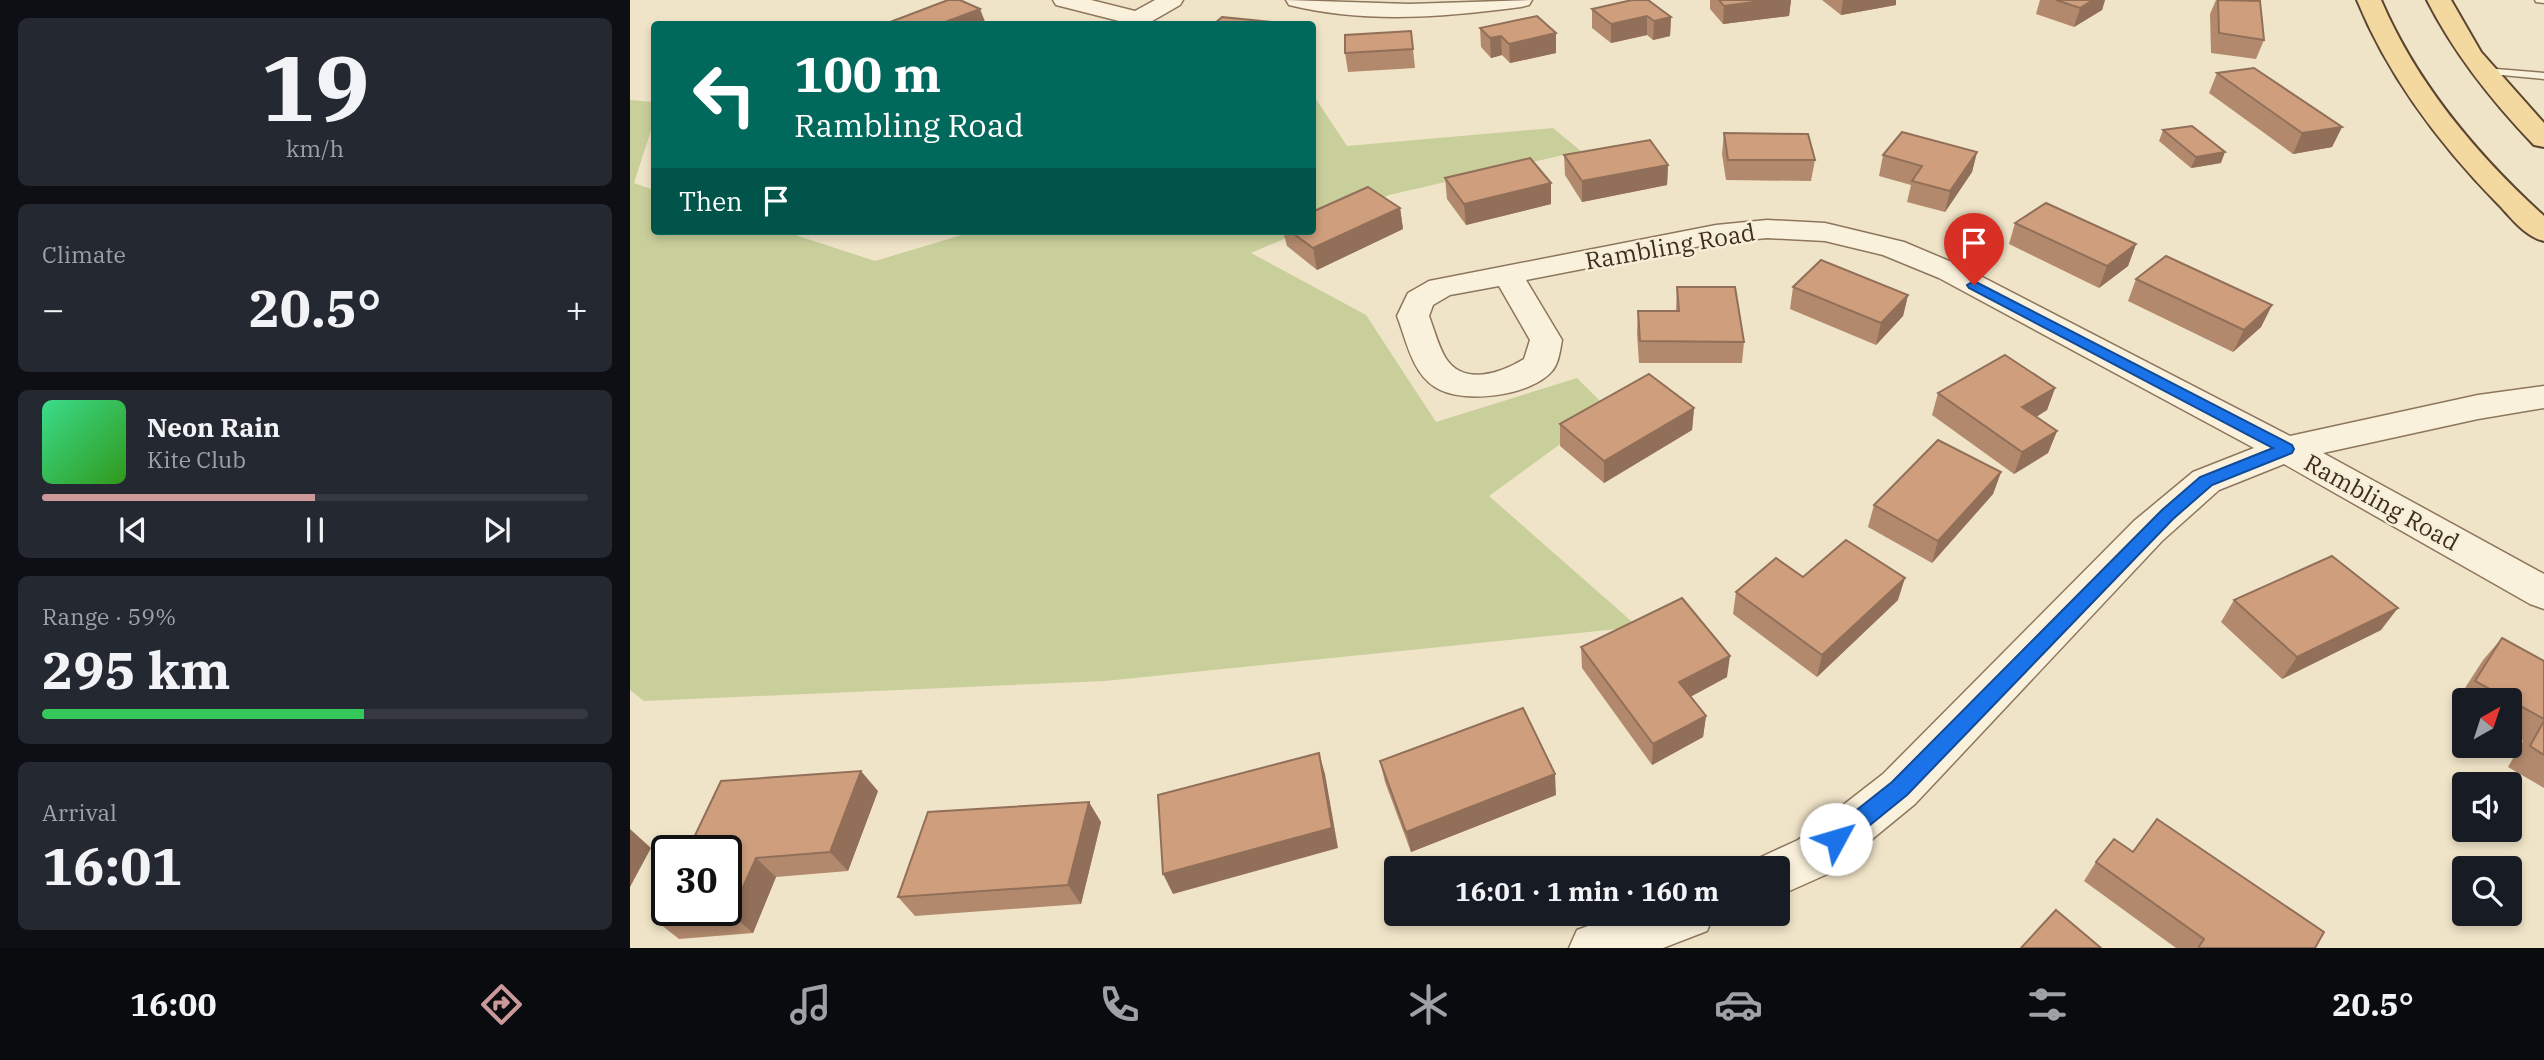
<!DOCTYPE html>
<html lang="en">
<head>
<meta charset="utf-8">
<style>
	body { margin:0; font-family:"IBM Plex Serif",serif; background:#242831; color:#f1f3f6; height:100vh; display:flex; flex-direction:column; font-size:26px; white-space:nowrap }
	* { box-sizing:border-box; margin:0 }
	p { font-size:23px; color:#9ea1a6 }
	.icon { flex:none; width:38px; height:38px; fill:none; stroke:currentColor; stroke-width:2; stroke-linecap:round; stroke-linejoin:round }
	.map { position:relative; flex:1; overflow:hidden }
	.side { display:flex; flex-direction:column; gap:18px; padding:18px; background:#0d0f14; width:630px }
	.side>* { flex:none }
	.guide { position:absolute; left:21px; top:21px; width:665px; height:214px; border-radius:7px; box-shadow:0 4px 10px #0003; background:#00695c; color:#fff; overflow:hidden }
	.needle { width:46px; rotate:39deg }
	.tools { position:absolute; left:1822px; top:688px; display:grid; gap:14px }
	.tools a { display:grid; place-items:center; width:70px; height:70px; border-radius:7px; background:#171b24; box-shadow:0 4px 10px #0003; font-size:35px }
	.speed { position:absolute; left:21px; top:835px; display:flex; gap:14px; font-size:35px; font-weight:700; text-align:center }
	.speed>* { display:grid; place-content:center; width:91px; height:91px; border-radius:50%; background:#171b24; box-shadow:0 4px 10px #0003; line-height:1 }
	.speed .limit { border:4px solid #111; border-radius:10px; background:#fff; color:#111 }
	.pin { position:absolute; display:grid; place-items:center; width:60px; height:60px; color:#fff; margin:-72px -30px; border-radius:50% 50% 50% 0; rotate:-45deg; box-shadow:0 0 7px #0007 }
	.pin .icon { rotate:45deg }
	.me { position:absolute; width:77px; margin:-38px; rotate:51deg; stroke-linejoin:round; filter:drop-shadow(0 0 5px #0008) }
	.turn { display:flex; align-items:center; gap:24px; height:147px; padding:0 28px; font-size:32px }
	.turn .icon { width:91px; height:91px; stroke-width:2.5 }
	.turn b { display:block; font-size:49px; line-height:60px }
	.then { display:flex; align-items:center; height:66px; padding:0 28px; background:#0003; gap:14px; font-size:26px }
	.big { font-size:52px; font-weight:700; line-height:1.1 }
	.side .widget { flex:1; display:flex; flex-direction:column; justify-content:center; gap:10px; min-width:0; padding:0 24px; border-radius:10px; background:#242831 }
	.side .dial { align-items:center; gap:0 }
	.dial b { font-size:91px; line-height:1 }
	.song { display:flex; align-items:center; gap:21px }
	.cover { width:84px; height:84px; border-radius:10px; background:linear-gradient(135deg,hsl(150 70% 55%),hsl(110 70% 35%)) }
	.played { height:7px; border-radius:4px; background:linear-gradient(90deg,#cc999b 50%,#363941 50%) }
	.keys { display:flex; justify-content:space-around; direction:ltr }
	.heat { display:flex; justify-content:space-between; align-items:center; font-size:38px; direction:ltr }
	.charge { height:10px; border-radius:5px; background:linear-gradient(90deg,#34c759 59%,#363941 0) }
	.trip { position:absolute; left:754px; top:856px; width:406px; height:70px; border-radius:7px; background:#171b24; box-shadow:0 4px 10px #0003; font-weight:700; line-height:70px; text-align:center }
	.dock { display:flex; height:112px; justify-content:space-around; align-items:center; background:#090b0e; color:#9ea1a6 }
	.dock .icon { width:49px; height:49px }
	.dock .on { color:#cc999b }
	.dock b { font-size:32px; color:#f1f3f6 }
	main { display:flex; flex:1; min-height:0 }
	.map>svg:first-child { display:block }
	.green { fill:#c9cf9b }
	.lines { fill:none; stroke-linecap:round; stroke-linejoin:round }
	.lane-casing { stroke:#8d765c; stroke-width:3 }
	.street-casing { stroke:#8d765c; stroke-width:3 }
	.primary-casing { stroke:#5b4430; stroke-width:4 }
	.lane { fill:#faf1dc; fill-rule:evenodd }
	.street { fill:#faf1dc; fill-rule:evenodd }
	.primary { fill:#f3d9a0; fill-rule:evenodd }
	.wall { fill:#b2896c }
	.shaded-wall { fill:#916f58 }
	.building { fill:#cf9f7d; stroke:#916f58; stroke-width:2 }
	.route { fill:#1a73e8; stroke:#114b97; stroke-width:2 }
	.labels { text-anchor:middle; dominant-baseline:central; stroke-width:5; stroke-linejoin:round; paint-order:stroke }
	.street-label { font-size:24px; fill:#3d2e20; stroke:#f7eed8 }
</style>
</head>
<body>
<main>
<section class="side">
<div class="widget dial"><b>19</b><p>km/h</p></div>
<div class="widget"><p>Climate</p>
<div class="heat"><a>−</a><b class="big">20.5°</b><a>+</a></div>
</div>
<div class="widget">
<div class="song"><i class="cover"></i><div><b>Neon Rain</b><p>Kite Club</p></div></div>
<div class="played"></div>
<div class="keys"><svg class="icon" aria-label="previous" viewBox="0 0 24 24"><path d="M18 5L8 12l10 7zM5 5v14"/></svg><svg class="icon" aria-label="pause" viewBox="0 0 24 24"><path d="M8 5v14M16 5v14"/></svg><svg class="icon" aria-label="next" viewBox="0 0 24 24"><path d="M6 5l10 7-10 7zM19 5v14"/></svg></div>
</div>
<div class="widget"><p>Range · 59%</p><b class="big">295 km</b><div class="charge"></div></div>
<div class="widget"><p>Arrival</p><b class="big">16:01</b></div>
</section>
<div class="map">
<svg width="1914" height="948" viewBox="0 0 1914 948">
	<rect width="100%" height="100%" fill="#f0e4c8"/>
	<!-- green -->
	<g class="green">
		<path d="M682,93l35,53 206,-18 28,23 -192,44 -76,32z"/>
		<path d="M0,100l24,2v19l-20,62 20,7v41h129l92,30 100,-30h328l-52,22 115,62 70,107 141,-44 31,31 -119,87 149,131 -533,54 -461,20 -14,-11z"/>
	</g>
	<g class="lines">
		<!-- lane casing -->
		<g class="lane-casing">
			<g id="lane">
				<path d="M1905,0h9v3l-8,-1z"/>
				<path d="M1854,68l60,5v6l-64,-6v-4z"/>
			</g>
		</g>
		<!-- street casing -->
		<g class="street-casing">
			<g id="street">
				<path d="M423,0h38l44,11 20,-11h28l-3,5 -33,19h-30l2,-3 -63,-16z"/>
				<path d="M656,0l123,4 123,-4 -3,5 -8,2c-77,10 -155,17 -232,-2z"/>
				<path d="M1137,220l58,3 79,19 57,24 329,170 188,-41 66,-9v22l-66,11 -155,34 221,121v35l-14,-5 -246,-140 -65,26 -57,51 -247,263 -83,68 -54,24v-28h-22l5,-11 37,-17 85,-66 251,-253 59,-49 61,-24 -315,-170 -56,-23 -58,-14 -58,-3 -51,5 -190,37 36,60c-2,10 -3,23 -10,31 -21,25 -90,34 -117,16 -23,-14 -29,-48 -38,-71l11,-23 21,-12 287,-56zM869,286l31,54 -6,19c-23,14 -61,28 -79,-2 -7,-12 -11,-28 -16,-41l4,-11 17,-10z"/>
				<path d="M991,914h93l-7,17 -44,17h-94l8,-18z"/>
			</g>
		</g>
		<!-- primary casing -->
		<g class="primary-casing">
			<g id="primary">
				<path d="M1727,0h24c36,84 95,154 163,216v25c-18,-4 -32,-22 -45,-36 -59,-60 -110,-127 -142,-205z"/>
				<path d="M1797,0h24l30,52 63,71v24l-10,-2c-42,-44 -79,-90 -107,-145z"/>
			</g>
		</g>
		<!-- lane -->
		<use href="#lane" class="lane"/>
		<!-- street -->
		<use href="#street" class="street"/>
		<!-- primary -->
		<use href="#primary" class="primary"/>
	</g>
	<!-- wall -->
	<g class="wall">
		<path d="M1080,0h81l-2,16 -66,8 -13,-15z"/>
		<path d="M1192,0h74v5l-55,10z"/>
		<path d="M1410,0h65l-3,10 -28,17 -38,-13z"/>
		<path d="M1586,0h38l10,40 -8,19 -45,-6 -1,-39z"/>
		<path d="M962,9l79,8 -1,19 -17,4 -6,-5 -36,8 -19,-15z"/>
		<path d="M850,28l76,5v20l-46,10 -8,-8 -11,3 -10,-11z"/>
		<path d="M781,31l4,37 -67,4 -3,-19z"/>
		<path d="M1587,73l125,54 -10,20 -39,7 -84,-61z"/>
		<path d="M1533,130l58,33 -30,5 -32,-27z"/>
		<path d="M1094,133l91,27 -4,21 -85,-1 -4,-26z"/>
		<path d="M1347,152l-5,20 -27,40 -38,-10 4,-17 -32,-9 4,-21z"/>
		<path d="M934,155l104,10 -1,20 -85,17 -17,-27z"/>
		<path d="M815,178l106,26 -85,21 -19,-26z"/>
		<path d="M770,208l3,21 -86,41 -30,-24 -4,-15h29z"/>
		<path d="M1385,223l121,21 -8,22 -29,22 -90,-44z"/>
		<path d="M1506,279l136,26 -11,22 -28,25 -105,-51z"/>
		<path d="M1047,287l67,55 -2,21h-103l-2,-30 1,-22h38z"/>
		<path d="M1163,287l115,8 -5,21 -27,29 -86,-36z"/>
		<path d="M1425,388l-8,22 -11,7 21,14 -9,22 -34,21 -82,-59 6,-22z"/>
		<path d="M1064,408l-2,22 -88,53 -44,-37v-22z"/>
		<path d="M1371,472l-8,22 -61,69 -64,-36 6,-22z"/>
		<path d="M1173,577l95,23 -81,77 -84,-63 3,-22z"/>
		<path d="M1604,600l147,30 -99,49 -61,-57z"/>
		<path d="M1872,638l42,23v127l-36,-21 15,-26 -13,-8v-33h-46v7l-8,-5 27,-42z"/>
		<path d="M951,647l146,30 -37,20 16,19 -3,21 -51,28 -70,-97z"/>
		<path d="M750,761l176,34 -145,57 -26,-70z"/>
		<path d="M248,791l-30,80 -72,6 -23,56 -74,6 -24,-19 71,-70z"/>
		<path d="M471,822l-20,82 -166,12 -17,-19z"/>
		<path d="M1503,852l182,96h-139l-92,-67 12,-19z"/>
	</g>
	<!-- shaded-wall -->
	<g class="shaded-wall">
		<path d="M1138,0h23l-2,16 -66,8 1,-18z"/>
		<path d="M1213,0h53v5l-55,10z"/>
		<path d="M1463,0h12l-3,10 -28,17 6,-19z"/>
		<path d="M350,9l6,15h-46z"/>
		<path d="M1017,16v19l-36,8v-19z"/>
		<path d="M1041,17l-1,19 -17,4 1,-19z"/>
		<path d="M926,33v20l-46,10 -1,-19z"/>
		<path d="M871,36l1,19 -11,3 -1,-20z"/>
		<path d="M1712,127l-10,20 -39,7 9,-21z"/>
		<path d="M1347,152l-5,20 -27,40 5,-21z"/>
		<path d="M1595,152l-4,11 -30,5 5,-11z"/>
		<path d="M1038,165l-1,20 -85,17v-21z"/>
		<path d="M921,183v21l-85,21 -2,-21z"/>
		<path d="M770,208l3,21 -86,41 -4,-22z"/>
		<path d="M1506,244l-8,22 -29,22 8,-22z"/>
		<path d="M1278,295l-5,21 -27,29 5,-22z"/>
		<path d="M1642,305l-11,22 -28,25 11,-22z"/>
		<path d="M1425,388l-8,22 -32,20 7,-23z"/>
		<path d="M1064,408l-2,22 -88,53v-22z"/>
		<path d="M1427,431l-9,22 -34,21 8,-22z"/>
		<path d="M1371,472l-8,22 -61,69 6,-22z"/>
		<path d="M1275,578l-7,22 -81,77 5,-22z"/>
		<path d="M1768,608l-17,22 -99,49 15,-22z"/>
		<path d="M1100,656l-3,21 -50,27 2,-22z"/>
		<path d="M1076,716l-3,21 -51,28 1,-21z"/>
		<path d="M689,753l6,21 13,74 -165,46 -10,-20z"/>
		<path d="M231,771l17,20 -30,80 -18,-19z"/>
		<path d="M925,774l1,21 -145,57 -5,-20z"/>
		<path d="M459,802l12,20 -20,82 -13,-19z"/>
		<path d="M0,829l21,19 -21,39z"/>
		<path d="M126,858l20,19 -23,56 -22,-19z"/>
	</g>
	<!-- building -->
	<g class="building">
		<path d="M318,0h12l20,9 -40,15h-55z"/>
		<path d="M1002,0h16l23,17 -17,4 -7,-5 -36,8 -19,-15z"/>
		<path d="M1089,0h49l-44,6z"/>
		<path d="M1426,0h37l-13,8z"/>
		<path d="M1588,0l42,1 4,39 -45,-7z"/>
		<path d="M907,16l19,17 -47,11 -8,-8 -11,2 -10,-10z"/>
		<path d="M592,17l60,6 -1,1h-67z"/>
		<path d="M781,31l2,18 -68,4v-18z"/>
		<path d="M1624,68l88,59 -40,6 -85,-60z"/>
		<path d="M1562,126l33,26 -29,5 -33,-27z"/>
		<path d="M1272,132l75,20 -27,39 -38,-10 10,-15 -39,-11z"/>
		<path d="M1094,133l84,1 7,26h-87z"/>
		<path d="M1020,140l18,25 -86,16 -18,-26z"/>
		<path d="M900,158l21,25 -87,21 -19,-26z"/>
		<path d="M738,187l32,21 -87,40 -23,-17h22v-19z"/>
		<path d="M1416,203l90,41 -29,22 -92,-43z"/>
		<path d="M1536,256l106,49 -28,25 -108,-51z"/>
		<path d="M1191,260l87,35 -27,28 -88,-36z"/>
		<path d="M1047,287h58l9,55 -104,-1 -2,-30h41z"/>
		<path d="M1375,355l50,33 -33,19 35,24 -35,21 -84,-59z"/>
		<path d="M1019,374l45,34 -90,53 -44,-37z"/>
		<path d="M1308,440l63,32 -63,69 -64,-36z"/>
		<path d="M1216,540l59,38 -83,77 -86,-63 40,-34 27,19z"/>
		<path d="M1702,556l66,52 -101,49 -63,-57z"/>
		<path d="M1052,598l48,58 -51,26 27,34 -53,28 -72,-97z"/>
		<path d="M1872,638l42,23v58l-69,-38z"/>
		<path d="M893,708l32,66 -149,58 -26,-71z"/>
		<path d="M1914,721v34l-14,-9z"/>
		<path d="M689,753l13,75 -169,46 -5,-79z"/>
		<path d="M231,771l-31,81 -74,6 -25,56 -76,6 12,-24v14h59v-60h-38l33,-69z"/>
		<path d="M459,802l-21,83 -170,12 30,-85z"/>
		<path d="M1527,819l167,113 -9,16h-117l6,-9 -108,-77 18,-23 19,13z"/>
		<path d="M1426,910l45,38h-80z"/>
	</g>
	<!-- route -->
	<path class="route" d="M1344,281l318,164 2,4 -2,4 -80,32 -39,34 -266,276 -63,51 -8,3 -7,-3 -3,-7 3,-7 63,-50 270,-272 38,-33 73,-29 -304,-160 -2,-3z"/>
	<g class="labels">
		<!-- street labels -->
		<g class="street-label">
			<text transform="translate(1040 246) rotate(-10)">Rambling Road</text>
			<text transform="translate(1752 502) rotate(29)">Rambling Road</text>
		</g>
	</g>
</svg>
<div class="tools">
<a><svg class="needle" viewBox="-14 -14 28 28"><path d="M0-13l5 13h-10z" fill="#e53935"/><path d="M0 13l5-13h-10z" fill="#9ea1a6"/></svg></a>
<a><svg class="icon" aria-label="sound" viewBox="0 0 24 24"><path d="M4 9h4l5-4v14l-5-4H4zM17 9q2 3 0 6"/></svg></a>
<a><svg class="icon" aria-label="search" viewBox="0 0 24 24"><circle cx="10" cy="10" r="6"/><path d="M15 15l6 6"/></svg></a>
</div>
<div class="speed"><div class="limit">30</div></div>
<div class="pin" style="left:1344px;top:285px;background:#d93025"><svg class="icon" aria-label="arrive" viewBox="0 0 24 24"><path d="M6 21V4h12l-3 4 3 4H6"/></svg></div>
<svg class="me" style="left:1206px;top:839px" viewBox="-20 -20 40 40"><circle r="19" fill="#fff"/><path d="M0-13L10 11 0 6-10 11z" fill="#1a73e8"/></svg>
<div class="trip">16:01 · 1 min · 160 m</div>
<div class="guide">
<div class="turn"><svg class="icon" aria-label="left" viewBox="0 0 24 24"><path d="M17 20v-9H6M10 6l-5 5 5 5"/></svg><div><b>100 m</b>Rambling Road</div></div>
<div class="then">Then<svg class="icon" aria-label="arrive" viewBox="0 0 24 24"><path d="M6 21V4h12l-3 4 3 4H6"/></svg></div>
</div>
</div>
</main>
<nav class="dock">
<b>16:00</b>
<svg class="icon on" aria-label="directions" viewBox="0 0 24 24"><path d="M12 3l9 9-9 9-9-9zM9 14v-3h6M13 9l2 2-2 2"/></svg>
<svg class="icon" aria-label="music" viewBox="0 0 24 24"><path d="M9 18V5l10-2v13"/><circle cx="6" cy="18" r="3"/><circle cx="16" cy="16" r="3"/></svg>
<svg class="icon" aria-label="phone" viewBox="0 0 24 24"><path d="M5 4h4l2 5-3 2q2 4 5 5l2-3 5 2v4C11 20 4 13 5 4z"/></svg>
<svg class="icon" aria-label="climate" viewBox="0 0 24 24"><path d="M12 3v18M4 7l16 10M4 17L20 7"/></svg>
<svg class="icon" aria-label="car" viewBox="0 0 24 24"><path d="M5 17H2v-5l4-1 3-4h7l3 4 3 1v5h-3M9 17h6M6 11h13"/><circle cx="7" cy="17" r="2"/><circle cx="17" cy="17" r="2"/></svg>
<svg class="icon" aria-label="filters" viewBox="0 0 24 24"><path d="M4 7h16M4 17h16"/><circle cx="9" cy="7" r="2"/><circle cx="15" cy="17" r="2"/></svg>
<b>20.5°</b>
</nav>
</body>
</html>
